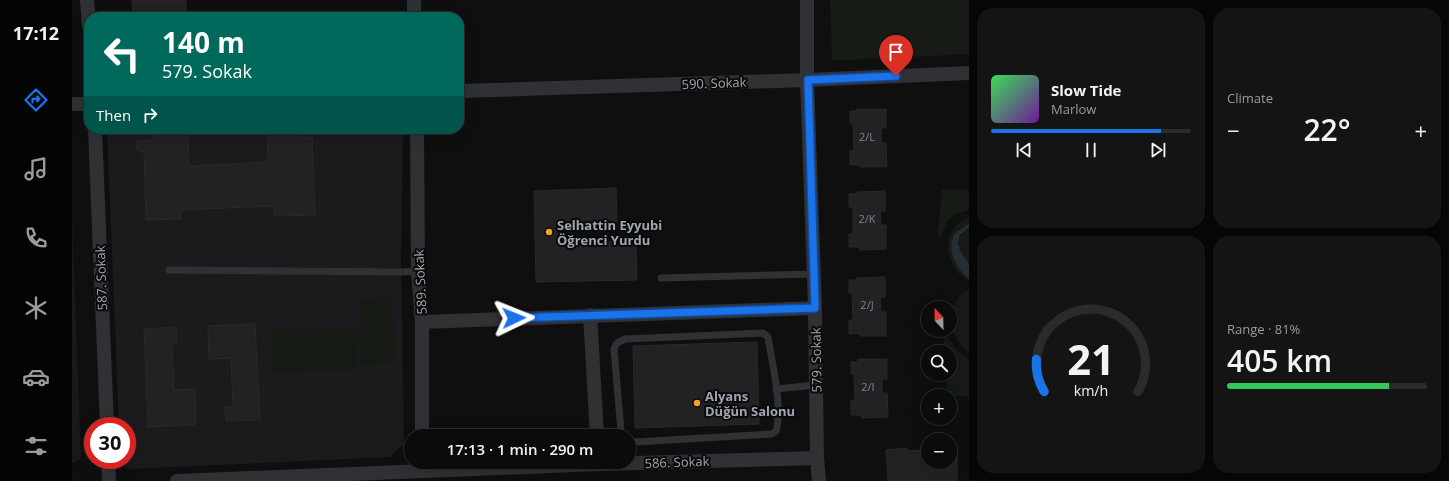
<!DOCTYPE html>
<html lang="en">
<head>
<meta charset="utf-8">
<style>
	body { margin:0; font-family:"Open Sans",sans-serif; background:#141415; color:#f1f3f6; height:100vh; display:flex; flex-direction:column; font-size:15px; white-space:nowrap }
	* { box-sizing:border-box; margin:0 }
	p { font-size:13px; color:#9a9b9d }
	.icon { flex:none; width:22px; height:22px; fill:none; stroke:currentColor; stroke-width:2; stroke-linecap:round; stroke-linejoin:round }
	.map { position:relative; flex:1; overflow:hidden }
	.panel { display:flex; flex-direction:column; gap:8px; padding:8px; background:#060607; width:480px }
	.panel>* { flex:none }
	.guide { position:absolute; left:12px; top:12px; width:380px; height:122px; border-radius:16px; box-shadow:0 4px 16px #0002,0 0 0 1px #2b2b2d; background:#00695c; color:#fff; overflow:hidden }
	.needle { width:26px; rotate:338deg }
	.controls { position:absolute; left:849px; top:301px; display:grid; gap:8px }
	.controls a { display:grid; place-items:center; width:36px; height:36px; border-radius:50%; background:#0b0b0c; box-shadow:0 4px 16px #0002,0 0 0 1px #2b2b2d; font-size:20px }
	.speed { position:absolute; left:12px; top:417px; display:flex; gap:8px; font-size:20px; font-weight:700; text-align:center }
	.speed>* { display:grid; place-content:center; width:52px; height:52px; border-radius:50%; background:#0b0b0c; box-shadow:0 4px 16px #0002,0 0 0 1px #2b2b2d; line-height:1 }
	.speed .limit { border:6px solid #d22; background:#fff; color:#111 }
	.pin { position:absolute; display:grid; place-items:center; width:34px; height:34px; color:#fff; margin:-41px -17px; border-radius:50% 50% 50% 0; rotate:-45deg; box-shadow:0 0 4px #0007 }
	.pin .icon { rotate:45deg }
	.me { position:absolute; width:44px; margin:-22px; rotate:88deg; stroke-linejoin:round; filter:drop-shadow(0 0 3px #0008) }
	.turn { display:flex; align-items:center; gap:14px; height:84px; padding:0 12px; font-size:18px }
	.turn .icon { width:52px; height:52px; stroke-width:2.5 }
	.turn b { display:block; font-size:28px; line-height:34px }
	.then { display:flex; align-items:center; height:38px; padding:0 12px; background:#0003; gap:8px; font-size:15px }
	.big { font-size:30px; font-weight:600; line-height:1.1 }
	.panel .widget { flex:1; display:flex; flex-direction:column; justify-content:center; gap:6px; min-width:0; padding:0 14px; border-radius:16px; background:#141415 }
	.panel .dial { align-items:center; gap:0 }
	.dial svg { height:104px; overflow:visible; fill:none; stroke:#2b2b2d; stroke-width:7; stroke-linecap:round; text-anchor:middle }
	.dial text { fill:#f1f3f6; stroke:none }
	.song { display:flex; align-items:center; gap:12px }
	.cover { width:48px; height:48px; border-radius:6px; background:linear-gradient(135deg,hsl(130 70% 55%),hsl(280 70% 35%)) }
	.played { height:4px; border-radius:2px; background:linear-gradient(90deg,#1a73e8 85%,#2b2b2d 85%) }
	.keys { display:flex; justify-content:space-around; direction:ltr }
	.heat { display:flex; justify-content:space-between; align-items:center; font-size:22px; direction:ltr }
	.charge { height:6px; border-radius:3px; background:linear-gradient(90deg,#34c759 81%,#2b2b2d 0) }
	.panel .tiles { flex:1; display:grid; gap:8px; grid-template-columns:repeat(2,1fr) }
	.trip { position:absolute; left:332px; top:429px; width:232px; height:40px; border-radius:20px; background:#0b0b0c; box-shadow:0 4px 16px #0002,0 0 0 1px #2b2b2d; font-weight:600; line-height:40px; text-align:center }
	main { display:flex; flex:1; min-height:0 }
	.tabs { display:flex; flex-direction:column; width:72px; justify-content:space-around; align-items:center; background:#040405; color:#9a9b9d }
	.tabs .icon { width:28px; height:28px }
	.tabs .selected { color:#1a73e8 }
	.tabs b { font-size:18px; color:#f1f3f6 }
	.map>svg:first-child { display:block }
	.built { fill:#1b1b1d }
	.green { fill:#161b16 }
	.water { fill:#262e34 }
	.building { fill:#222225; stroke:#29292c }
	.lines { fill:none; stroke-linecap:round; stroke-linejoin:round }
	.lane { stroke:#303135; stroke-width:7 }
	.street { stroke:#303135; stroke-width:14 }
	.route-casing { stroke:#114b97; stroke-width:10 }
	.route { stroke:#1a73e8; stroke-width:7 }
	.poi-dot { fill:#efa329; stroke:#0a0a0b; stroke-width:1.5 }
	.labels { text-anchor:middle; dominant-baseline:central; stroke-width:4; stroke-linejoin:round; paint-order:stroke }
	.number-label { font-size:11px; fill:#80848d }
	.street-label { font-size:13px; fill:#a0a6b1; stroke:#0a0a0b }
	.poi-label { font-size:13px; font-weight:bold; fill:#a0a6b1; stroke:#0a0a0b; text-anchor:start }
</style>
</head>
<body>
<main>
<nav class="tabs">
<b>17:12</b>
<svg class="icon selected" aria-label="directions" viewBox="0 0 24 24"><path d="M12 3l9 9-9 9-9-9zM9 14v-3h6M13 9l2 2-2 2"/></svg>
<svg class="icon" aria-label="music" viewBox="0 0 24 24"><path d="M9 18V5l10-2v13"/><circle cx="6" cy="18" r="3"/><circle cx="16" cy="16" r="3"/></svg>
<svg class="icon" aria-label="phone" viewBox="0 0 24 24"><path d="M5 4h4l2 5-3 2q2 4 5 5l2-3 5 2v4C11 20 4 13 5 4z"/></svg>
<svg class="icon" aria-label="climate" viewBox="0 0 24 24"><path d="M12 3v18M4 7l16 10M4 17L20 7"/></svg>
<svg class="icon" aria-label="car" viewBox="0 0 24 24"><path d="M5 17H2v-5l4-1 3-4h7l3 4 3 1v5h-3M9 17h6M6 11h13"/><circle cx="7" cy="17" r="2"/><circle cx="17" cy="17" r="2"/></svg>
<svg class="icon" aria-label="filters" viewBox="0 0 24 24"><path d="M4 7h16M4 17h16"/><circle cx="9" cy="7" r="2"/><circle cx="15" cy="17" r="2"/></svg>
</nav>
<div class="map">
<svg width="897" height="481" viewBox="0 0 897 481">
	<rect width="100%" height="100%" fill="#0f0f10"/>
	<!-- built -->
	<path class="built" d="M35,129h296l-2,133 3,182 -14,13 -261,12 -9,-9h7v-34h-8z"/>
	<!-- green -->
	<g class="green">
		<path d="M758,0h139v54l-137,7z"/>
		<path d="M870,190h27v20l-13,4 -8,6 -8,18 -2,-5z"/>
		<path d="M0,214l9,244 -5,4 -4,1z"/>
		<path d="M897,217v7l-7,4 -10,13c1,16 4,28 17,38v2c-16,-7 -26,-31 -18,-48 4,-8 10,-12 18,-16z"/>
		<path d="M897,228v36c-7,-7 -15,-20 -8,-29 2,-3 6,-5 8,-7z"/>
		<path d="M897,289v63c-3,-3 -7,-5 -9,-8 -14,-18 -11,-44 9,-55z"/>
		<path d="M321,298l3,65 -35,2 -3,-65z"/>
		<path d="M284,328l1,43 -85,2 -1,-42z"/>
		<path d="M871,330h1c7,13 13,22 25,29v38l-22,-1 -1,-22h4v-22h-6z"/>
	</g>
	<!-- water -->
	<path class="water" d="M897,224v4l-9,7 -2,8 3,9 8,12v15c-12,-9 -23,-29 -15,-44 4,-5 10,-8 15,-11z"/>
	<!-- building -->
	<g class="building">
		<path d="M60,0h54v17h-53z"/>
		<path d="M785,109h29v19h-5v15h5l1,24h-27v-2h-10v-14h4l-1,-27h-3v-13h7z"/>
		<path d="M227,131l1,7 12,-1 3,78 -41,1v-10l-93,4v9l-35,1 -2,-68 -7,-2v-9l17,-1v-6l34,-2 1,34 79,-4 -1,-30z"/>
		<path d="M544,188l1,34 -54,1 1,20 72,-2 1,39 -101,2 -2,-91z"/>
		<path d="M813,191v20h-5l1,14h5v24l-26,1v-3h-11v-13h4v-27h-4v-13h8v-2z"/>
		<path d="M813,277v20h-5l1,15h5v24h-26v-3l-11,1v-14h4l-1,-27h-3v-13h8v-2z"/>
		<path d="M183,324l5,96 -34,1 -1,-14h8l-2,-49 -22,1 -1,-33z"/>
		<path d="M104,327l1,16h-5l2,47 21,-1 1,36 -48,2 -4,-98z"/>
		<path d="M685,342l2,82 -124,4 -2,-82z"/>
		<path d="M786,359h29v20h-5v14h5l1,24 -26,1v-3h-11v-14h4l-1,-27h-3v-12h7z"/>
		<path d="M834,448l3,3 19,-1v12h22v-14h7v33h-69l-2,-31z"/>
	</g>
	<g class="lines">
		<!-- lane -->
		<g class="lane">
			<path d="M97,270l232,2 17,-1"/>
			<path d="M589,278l153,-4"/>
			<path d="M704,389l40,-4"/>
			<path d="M552,436l-3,-5 -7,-82 3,-6 8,-4 138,-6 5,4c4,25 15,71 8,94l-4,3 -137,8 -6,-2"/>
		</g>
		<!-- street -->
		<g class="street">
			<path d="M15,0l2,26"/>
			<path d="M342,0v17"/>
			<path d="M735,0v80l8,228 2,150 2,23"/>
			<path d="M387,91l348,-11 162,-7"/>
			<path d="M0,104h17"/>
			<path d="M23,129l12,297"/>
			<path d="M345,129l1,142 4,51v114"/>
			<path d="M518,315l7,121"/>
			<path d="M350,322l393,-14"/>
			<path d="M36,460l1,21"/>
			<path d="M105,481l422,-17 218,-6"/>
		</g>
	</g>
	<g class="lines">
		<!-- route casing -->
		<g class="route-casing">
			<path id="route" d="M442,318l301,-10 -7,-228 88,-4"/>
		</g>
		<!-- route -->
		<use href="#route" class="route"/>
	</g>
	<!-- markers -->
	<g class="poi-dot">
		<circle cx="477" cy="232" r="4"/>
		<circle cx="625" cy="403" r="4"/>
	</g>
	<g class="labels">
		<!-- number labels -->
		<g class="number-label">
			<text x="795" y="136">2/L</text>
			<text x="795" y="218">2/K</text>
			<text x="795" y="304">2/J</text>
			<text x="796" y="386">2/I</text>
		</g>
		<!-- street labels -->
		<g class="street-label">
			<text transform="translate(642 83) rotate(-2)">590. Sokak</text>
			<text transform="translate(29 278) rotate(-92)">587. Sokak</text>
			<text transform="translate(348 282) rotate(-93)">589. Sokak</text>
			<text transform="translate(744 360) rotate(-91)">579. Sokak</text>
			<text transform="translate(605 462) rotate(-2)">586. Sokak</text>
		</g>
		<!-- poi labels -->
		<g class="poi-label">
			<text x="485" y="225">Selhattin Eyyubi<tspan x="485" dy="15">Öğrenci Yurdu</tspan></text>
			<text x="633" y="396">Alyans<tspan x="633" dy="15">Düğün Salonu</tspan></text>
		</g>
	</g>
</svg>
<div class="controls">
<a><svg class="needle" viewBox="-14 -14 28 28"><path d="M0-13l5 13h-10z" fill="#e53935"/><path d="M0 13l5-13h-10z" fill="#9a9b9d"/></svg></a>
<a><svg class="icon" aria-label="search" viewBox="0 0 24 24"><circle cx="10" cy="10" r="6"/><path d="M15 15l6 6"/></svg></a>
<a>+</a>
<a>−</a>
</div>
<div class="speed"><div class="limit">30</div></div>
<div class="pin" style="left:824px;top:76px;background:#d93025"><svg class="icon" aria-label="arrive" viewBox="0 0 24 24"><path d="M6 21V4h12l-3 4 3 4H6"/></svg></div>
<svg class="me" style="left:442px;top:318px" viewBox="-20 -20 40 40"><path d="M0-17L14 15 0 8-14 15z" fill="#1a73e8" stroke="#fff" stroke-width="4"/></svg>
<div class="trip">17:13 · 1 min · 290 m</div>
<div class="guide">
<div class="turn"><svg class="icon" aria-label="left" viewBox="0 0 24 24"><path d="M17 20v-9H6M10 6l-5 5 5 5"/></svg><div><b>140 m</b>579. Sokak</div></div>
<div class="then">Then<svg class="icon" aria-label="right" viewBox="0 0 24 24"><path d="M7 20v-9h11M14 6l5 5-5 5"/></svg></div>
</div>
</div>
<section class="panel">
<div class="tiles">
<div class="widget">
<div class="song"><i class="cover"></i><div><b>Slow Tide</b><p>Marlow</p></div></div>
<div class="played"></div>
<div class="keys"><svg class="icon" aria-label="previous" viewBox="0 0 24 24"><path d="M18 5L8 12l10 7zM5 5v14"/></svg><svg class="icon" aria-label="pause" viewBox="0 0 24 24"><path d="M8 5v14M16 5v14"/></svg><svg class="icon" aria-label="next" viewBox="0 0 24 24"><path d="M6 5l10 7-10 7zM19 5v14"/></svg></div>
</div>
<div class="widget"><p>Climate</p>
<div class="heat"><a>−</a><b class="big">22°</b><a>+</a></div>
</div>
<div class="widget dial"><svg viewBox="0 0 100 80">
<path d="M14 69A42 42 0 1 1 86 69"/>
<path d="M14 69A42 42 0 0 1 8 44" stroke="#1a73e8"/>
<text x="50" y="56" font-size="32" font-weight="700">21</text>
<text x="50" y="72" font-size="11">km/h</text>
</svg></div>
<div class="widget"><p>Range · 81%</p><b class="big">405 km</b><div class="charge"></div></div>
</div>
</section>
</main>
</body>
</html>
